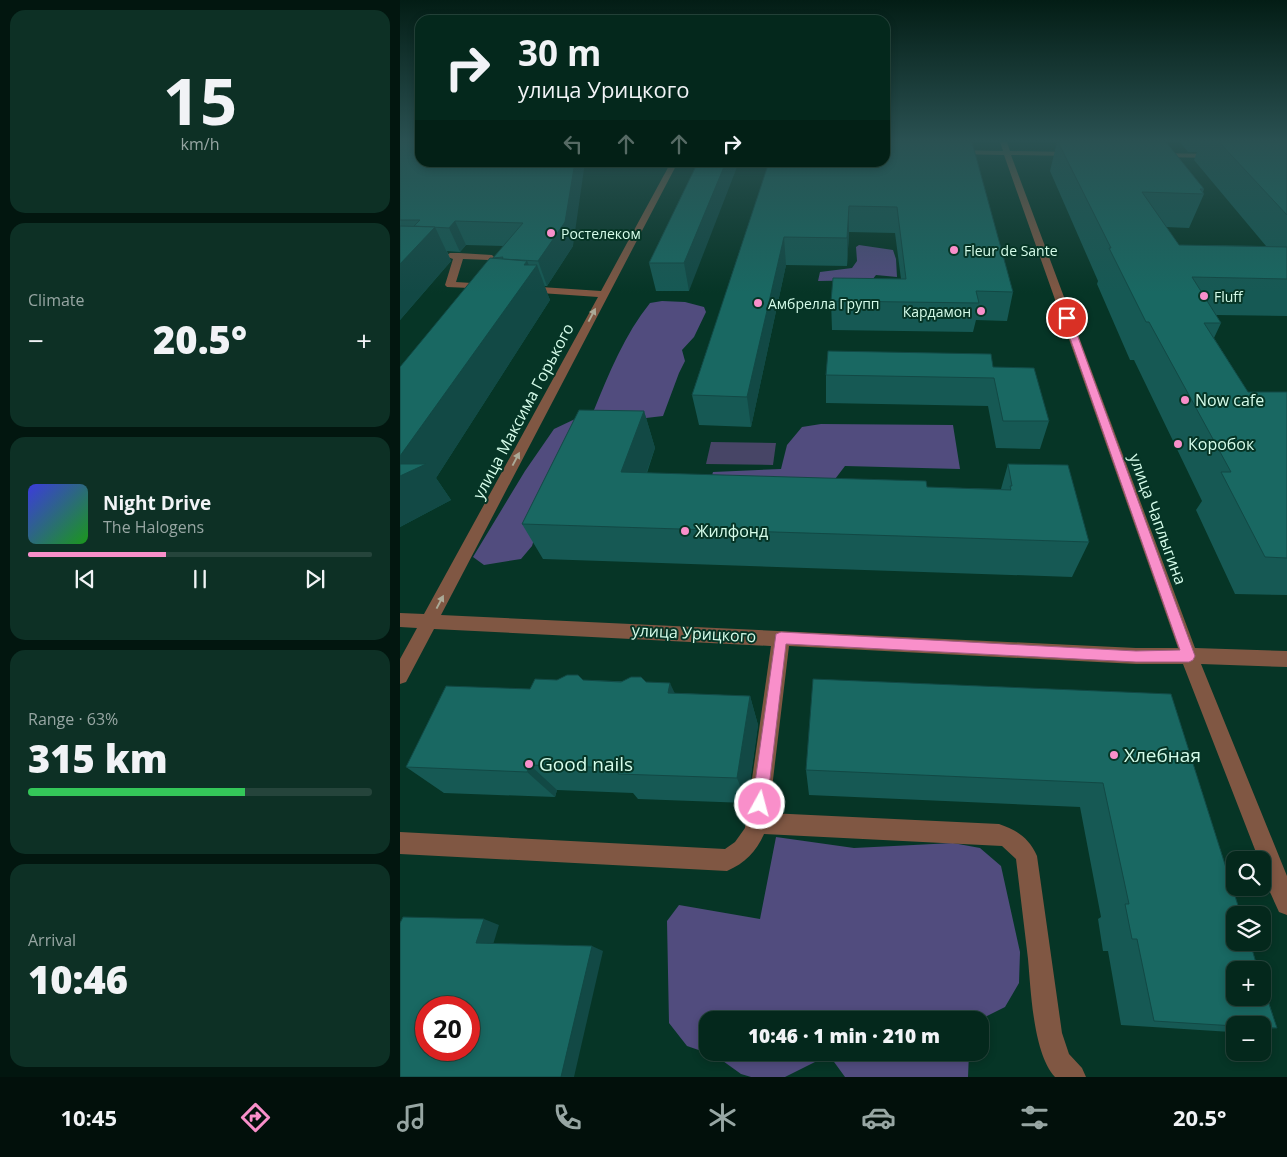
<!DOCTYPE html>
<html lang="en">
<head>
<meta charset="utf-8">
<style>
	body { margin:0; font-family:"Open Sans",sans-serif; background:#0d3025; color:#f1f3f6; height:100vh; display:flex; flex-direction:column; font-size:19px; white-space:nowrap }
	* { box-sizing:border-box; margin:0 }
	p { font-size:16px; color:#97a6a3 }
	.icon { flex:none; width:28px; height:28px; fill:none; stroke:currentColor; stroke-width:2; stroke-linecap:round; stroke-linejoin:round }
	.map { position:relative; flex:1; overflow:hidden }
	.panel { display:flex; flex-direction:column; gap:10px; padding:10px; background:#02160f; width:400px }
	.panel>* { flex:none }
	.hud { position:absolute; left:15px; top:15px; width:475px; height:152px; border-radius:15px; box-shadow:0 2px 8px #0003,0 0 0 1px #25443b; background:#04281c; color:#f1f3f6; overflow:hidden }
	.buttons { position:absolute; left:826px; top:851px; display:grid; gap:10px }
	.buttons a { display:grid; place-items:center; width:45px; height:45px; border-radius:10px; background:#04281c; box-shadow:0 2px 8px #0003,0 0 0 1px #25443b; font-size:25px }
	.speed { position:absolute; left:15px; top:996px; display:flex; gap:10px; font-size:25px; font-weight:700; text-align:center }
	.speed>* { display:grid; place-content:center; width:65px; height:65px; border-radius:50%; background:#04281c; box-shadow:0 2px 8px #0003,0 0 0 1px #25443b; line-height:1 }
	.speed .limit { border:8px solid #d22; background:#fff; color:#111 }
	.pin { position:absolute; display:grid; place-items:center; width:42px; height:42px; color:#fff; margin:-21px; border:2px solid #fff; border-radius:50%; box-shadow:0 1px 5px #0007 }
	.me { position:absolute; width:55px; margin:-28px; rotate:7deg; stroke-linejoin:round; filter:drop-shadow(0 0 4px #0008) }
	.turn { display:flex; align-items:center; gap:18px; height:105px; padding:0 20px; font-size:22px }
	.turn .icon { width:65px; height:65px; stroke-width:2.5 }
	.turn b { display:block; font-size:35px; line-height:42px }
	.lanes { display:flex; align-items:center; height:48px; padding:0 20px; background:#0003; justify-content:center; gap:25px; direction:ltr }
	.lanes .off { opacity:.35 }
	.big { font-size:38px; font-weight:800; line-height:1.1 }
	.panel .widget { flex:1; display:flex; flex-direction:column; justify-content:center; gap:8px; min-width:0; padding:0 18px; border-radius:15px; background:#0d3025 }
	.panel .dial { align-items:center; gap:0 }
	.dial b { font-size:65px; line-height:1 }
	.song { display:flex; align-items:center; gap:15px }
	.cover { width:60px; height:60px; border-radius:8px; background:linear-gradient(135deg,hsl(240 70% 55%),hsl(120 70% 35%)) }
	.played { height:5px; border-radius:2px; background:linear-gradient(90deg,#f98fca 40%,#25443b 40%) }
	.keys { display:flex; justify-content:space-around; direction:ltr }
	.heat { display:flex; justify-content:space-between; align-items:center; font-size:28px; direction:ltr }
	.charge { height:8px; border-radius:4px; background:linear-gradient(90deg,#34c759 63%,#25443b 0) }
	.trip { position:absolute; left:299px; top:1011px; width:290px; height:50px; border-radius:15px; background:#04281c; box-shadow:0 2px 8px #0003,0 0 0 1px #25443b; font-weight:800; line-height:50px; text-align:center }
	.dock { display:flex; height:80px; justify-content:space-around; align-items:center; background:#02100b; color:#97a6a3 }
	.dock .icon { width:35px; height:35px }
	.dock .active { color:#f98fca }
	.dock b { font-size:22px; color:#f1f3f6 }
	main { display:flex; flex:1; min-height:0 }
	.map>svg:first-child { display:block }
	.green { fill:#474566 }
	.forest { fill:#514c7e }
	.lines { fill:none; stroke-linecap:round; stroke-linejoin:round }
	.minor { fill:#805743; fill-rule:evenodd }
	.wall { fill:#165954 }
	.shaded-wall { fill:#124945 }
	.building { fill:#196862; stroke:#124945; fill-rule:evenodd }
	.oneway { fill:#abaa97 }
	.route { fill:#f98fca; stroke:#a25d83 }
	.poi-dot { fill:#f98fca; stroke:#063526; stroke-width:2 }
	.labels { text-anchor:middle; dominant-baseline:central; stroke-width:4; stroke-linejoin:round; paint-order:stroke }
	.far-poi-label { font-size:14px; fill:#d6fdeb; stroke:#063526; text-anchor:start }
	.poi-label { font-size:16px; fill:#d6fdeb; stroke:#063526; text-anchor:start }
	.street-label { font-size:16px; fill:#d6fdeb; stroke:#063526 }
	.near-poi-label { font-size:19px; fill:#d6fdeb; stroke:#063526; text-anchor:start }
</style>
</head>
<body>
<main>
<section class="panel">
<div class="widget dial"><b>15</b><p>km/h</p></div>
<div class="widget"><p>Climate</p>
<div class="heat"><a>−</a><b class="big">20.5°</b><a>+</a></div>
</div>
<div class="widget">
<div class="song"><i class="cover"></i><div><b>Night Drive</b><p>The Halogens</p></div></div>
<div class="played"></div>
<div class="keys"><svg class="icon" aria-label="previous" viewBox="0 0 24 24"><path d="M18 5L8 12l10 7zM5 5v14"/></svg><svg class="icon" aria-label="pause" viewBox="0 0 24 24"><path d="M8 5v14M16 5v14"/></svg><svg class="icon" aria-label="next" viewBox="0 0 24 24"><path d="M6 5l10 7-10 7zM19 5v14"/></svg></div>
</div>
<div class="widget"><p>Range · 63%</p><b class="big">315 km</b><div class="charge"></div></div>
<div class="widget"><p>Arrival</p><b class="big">10:46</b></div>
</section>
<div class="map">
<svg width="887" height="1077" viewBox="0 0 887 1077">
	<rect width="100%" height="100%" fill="#063526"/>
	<!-- green -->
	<path class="green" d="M311,442l65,1 -3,22 -67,-1z"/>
	<!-- forest -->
	<g class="forest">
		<path d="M459,245l34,5 3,9 1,18 -21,-2 -4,5 -54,1 2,-9 32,-4 5,-7 -1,-14z"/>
		<path d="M262,301l23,1 19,5 2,5 -12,25 -12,13 3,11 -6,12 -16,43 -34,4 -89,101 -8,25 -11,13 -37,6 -11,-8 52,-86 29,-42 40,-19c15,-37 31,-76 56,-107z"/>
		<path d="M421,424l132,1 7,44 -115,-3 -16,21 -120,-1 4,-14 68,-3 6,-24 15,-18z"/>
		<path d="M376,837l78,11 99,-5 27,5 21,18 19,86 -1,31 -14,24 -24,12 -1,4v-3h-272v32l261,1 -1,24h-123l-16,-22 -44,22h-34l-10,-3 -25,-18 -29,-10 -18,-23 -2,-102 12,-16 81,14z"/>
	</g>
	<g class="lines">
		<!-- minor -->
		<g class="minor">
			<path d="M600,142h7l3,9 63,1 4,2 -4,2 -62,-1 184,493 92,3v16l-86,-3 86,212v39l-8,-3c-7,-16 -17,-34 -17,-52h-3l-76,-196h-47l-347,-18 -20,167 230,11c18,6 30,14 38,32l25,177 7,21 13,14 4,9h-31c-22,-24 -24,-86 -27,-118 -4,-34 -8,-67 -12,-100l-14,-13 -238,-12c-8,18 -19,29 -37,37l-327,-17v-22l325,17 10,-7 10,-14 26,-182 -337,-17 -28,53 -6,2v-25l17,-31 -17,-1v-14l24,1 174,-317 -72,-5 -5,-3 5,-3 75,5 70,-129h7l-237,453 695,33h42l-174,-493 -50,-1 -4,-2 4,-2 49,1z"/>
			<path d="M753,153l63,1 4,2 -4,2 -60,-1h-3z"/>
			<path d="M59,253l33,2 2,2 -5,3 -26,-1 -7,23 32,2 4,1v4l-45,-2 -2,-2 8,-26 -8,-3 5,-3z"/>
		</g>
	</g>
	<!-- wall -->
	<g class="wall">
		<path d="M0,142l173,104 -26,40h-3l6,14 -114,178 15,22 -51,27v-160l104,-121 -38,-1 -6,7 -13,-1 4,10 -51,59z"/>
		<path d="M657,142h109l38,47 -1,3 1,2 -15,34 -23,-1 13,18 87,1 -72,-86 3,-8h-9l-8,-10h107v174l-71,-1 5,8 -7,15 34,54h39v203l-52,-1 -39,-84 6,-9 -68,-141h-4l-33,-76 1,-3 -48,-110z"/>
		<path d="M298,162l-9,129h-33l-7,-28z"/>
		<path d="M369,162h116l128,130 -6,29 -31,-1 -3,12 -141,-2 -1,-29 70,-22 -6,-46 -46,-1 -2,34 -61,-1 -35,162 -52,-2 -7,-30z"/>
		<path d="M593,367l56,54 -9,28 -44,-1 -8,-42 -162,-3v-28z"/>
		<path d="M244,411l11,37 -8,25 280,14 74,2 7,-25 81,78 -17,35 -529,-18 -21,-35z"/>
		<path d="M183,680l63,2 29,11 75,3 8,29 -11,78 -109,-4 -5,-6 -76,-3 -2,7 -111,-4 -38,-26 124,-78z"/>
		<path d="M771,694l106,334 -15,1v-4h-27v6l-4,1 -110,-7 -13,-74h-5l-5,-32 3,-2 -21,-110 -271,-12 -3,-25z"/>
	</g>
	<!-- shaded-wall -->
	<g class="shaded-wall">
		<path d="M175,162h10l-12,84 -26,40 -9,-25z"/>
		<path d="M326,162h13l-50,129 -5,-28z"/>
		<path d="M449,206v26l-2,34v-28z"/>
		<path d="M55,221l11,24 -6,7 -11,-24z"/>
		<path d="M35,227l16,34 -51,59v-56z"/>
		<path d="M384,237l2,28 -35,162 -4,-30z"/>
		<path d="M127,261l5,11 5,-7 13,35 -114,178 15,22 -51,27v-71z"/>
		<path d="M244,411l11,37 -21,60 -13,-36z"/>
		<path d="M270,683l14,30 -16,-20z"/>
		<path d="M350,696l8,29 -11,78 -10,-25z"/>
		<path d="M130,765l27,25 -2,7 -28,-25z"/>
		<path d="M84,919l15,6 -7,23 -16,-5z"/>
		<path d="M192,946l11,5 -29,126h-13z"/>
	</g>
	<!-- building -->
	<g class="building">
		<path d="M0,142h20v20h155l-10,60 -27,39 -36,-2 1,-2 -10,1 30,-35 -68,-2 -6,7 -35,-2 6,-6h-20z"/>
		<path d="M485,142h87l41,150 -37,-1 3,12 -148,-2 2,-23 73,1 -9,-72 -48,-1 -2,32 -63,-1 -37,160 -55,-2 77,-233h116z"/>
		<path d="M658,142h108l38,47h-4l4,5 -62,-2 37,53 108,2v32l-95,-2 29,46h-17l44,69h39v166l-22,-1 -44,-85h10l-82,-150h-3l-37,-74h2z"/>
		<path d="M819,142h68v73z"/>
		<path d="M298,162h28l-42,101h-35z"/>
		<path d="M0,226l35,1 -35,37z"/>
		<path d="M90,258l37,3 -3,4h13l-137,191v-89z"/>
		<path d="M428,351l163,3 2,13 41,1 15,53h-46l-9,-43 -168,-3z"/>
		<path d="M179,410l65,1 -23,61 305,9 1,6 84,3 -1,-4h2l-4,-22 60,1 21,77 -567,-18z"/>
		<path d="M0,464h26l-26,12z"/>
		<path d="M167,675h11l5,5 38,2 10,-5h10l5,5 24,1 -2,10 82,3 -13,82 -119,-4 2,-6 -90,-3 -3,7 -121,-5 40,-81 84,3 5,-10 22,1z"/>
		<path d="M413,679l358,15 70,221h-6v27h15l8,28h-23v28h27v-15l15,45 -15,-1v-2h-27v1l-81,-5 -17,-82h-5l-7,-35h4l-26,-121 -297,-13z"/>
		<path d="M3,917l81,2 -8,24 116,3 -31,131h-161v-154zM26,1008h43v42h-43z"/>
	</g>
	<!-- one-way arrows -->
	<defs><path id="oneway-solid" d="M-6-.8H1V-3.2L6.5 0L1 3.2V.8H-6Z" transform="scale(1.25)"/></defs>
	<g class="oneway">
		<use href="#oneway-solid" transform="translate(192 315) rotate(-62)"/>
		<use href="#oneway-solid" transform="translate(116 459) rotate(-62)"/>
		<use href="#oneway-solid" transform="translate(40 602) rotate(-62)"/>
	</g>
	<!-- sky -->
	<linearGradient id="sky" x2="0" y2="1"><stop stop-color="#031d15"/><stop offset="0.48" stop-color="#2a5152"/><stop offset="1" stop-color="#2a5152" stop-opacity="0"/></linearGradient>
	<rect width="887" height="293" fill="url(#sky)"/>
	<!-- route -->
	<path class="route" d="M667,315l4,3 124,338 -2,4 -4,2h-53l-350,-18 -19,160 -2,5 -5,2 -6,-2 -2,-5 24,-170 5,-2 355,19 44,-1 -117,-332z"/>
	<!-- markers -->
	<g class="poi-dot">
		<circle cx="151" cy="233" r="5"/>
		<circle cx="554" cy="250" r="5"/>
		<circle cx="804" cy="296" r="5"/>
		<circle cx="358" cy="303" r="5"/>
		<circle cx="581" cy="311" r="5"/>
		<circle cx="785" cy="400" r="5"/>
		<circle cx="778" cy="444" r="5"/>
		<circle cx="285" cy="531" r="5"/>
		<circle cx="714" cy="755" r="5"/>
		<circle cx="129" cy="764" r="5"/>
	</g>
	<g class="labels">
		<!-- far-poi labels -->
		<g class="far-poi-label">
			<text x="161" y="233">Ростелеком</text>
			<text x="564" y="250">Fleur de Sante</text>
			<text x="814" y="296">Fluff</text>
			<text x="368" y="303">Амбрелла Групп</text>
			<text x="571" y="311" text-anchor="end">Кардамон</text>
		</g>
		<!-- poi labels -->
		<g class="poi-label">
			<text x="795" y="400">Now cafe</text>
			<text x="788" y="444">Коробок</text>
			<text x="295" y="531">Жилфонд</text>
		</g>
		<!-- street labels -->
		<g class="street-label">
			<text transform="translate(123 411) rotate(-62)">улица Максима Горького</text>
			<text transform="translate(758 519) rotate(70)">улица Чаплыгина</text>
			<text transform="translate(294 633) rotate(3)">улица Урицкого</text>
		</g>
		<!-- near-poi labels -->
		<g class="near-poi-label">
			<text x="724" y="755">Хлебная</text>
			<text x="139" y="764">Good nails</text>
		</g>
	</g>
</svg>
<div class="buttons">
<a><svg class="icon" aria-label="search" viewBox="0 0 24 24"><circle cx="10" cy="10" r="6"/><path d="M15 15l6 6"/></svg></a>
<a><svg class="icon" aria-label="layers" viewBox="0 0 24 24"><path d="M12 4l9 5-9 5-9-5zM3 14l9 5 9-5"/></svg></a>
<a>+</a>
<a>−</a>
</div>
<div class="speed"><div class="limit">20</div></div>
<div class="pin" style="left:667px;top:318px;background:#d93025"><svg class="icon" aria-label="arrive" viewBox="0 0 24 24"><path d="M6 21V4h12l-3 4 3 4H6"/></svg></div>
<svg class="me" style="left:360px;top:804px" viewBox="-20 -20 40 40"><circle r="17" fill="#f98fca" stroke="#fff" stroke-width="3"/><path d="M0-11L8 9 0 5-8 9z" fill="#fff"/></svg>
<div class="trip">10:46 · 1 min · 210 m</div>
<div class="hud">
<div class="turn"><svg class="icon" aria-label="right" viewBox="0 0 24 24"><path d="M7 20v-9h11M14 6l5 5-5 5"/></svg><div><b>30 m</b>улица Урицкого</div></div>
<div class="lanes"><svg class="icon off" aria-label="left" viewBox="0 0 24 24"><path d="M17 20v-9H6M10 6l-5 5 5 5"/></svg><svg class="icon off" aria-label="ahead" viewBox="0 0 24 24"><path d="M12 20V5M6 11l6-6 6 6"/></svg><svg class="icon off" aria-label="ahead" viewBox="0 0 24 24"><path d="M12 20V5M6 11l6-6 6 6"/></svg><svg class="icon" aria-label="right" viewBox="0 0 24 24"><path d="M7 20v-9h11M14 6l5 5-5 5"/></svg></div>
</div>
</div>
</main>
<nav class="dock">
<b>10:45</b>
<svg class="icon active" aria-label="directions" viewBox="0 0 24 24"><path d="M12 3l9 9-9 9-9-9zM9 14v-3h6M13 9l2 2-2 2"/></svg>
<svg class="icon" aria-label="music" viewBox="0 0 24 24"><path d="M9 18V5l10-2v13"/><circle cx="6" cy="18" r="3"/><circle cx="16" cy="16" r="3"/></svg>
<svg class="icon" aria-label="phone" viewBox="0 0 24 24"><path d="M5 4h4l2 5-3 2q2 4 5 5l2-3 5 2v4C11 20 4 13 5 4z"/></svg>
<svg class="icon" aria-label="climate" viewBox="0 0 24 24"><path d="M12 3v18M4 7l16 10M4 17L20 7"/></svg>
<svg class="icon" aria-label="car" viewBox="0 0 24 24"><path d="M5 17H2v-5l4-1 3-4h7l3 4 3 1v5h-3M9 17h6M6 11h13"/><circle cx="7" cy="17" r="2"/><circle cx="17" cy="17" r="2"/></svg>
<svg class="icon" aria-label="filters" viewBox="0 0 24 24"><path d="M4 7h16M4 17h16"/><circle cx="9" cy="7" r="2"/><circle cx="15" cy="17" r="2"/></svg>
<b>20.5°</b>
</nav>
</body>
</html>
